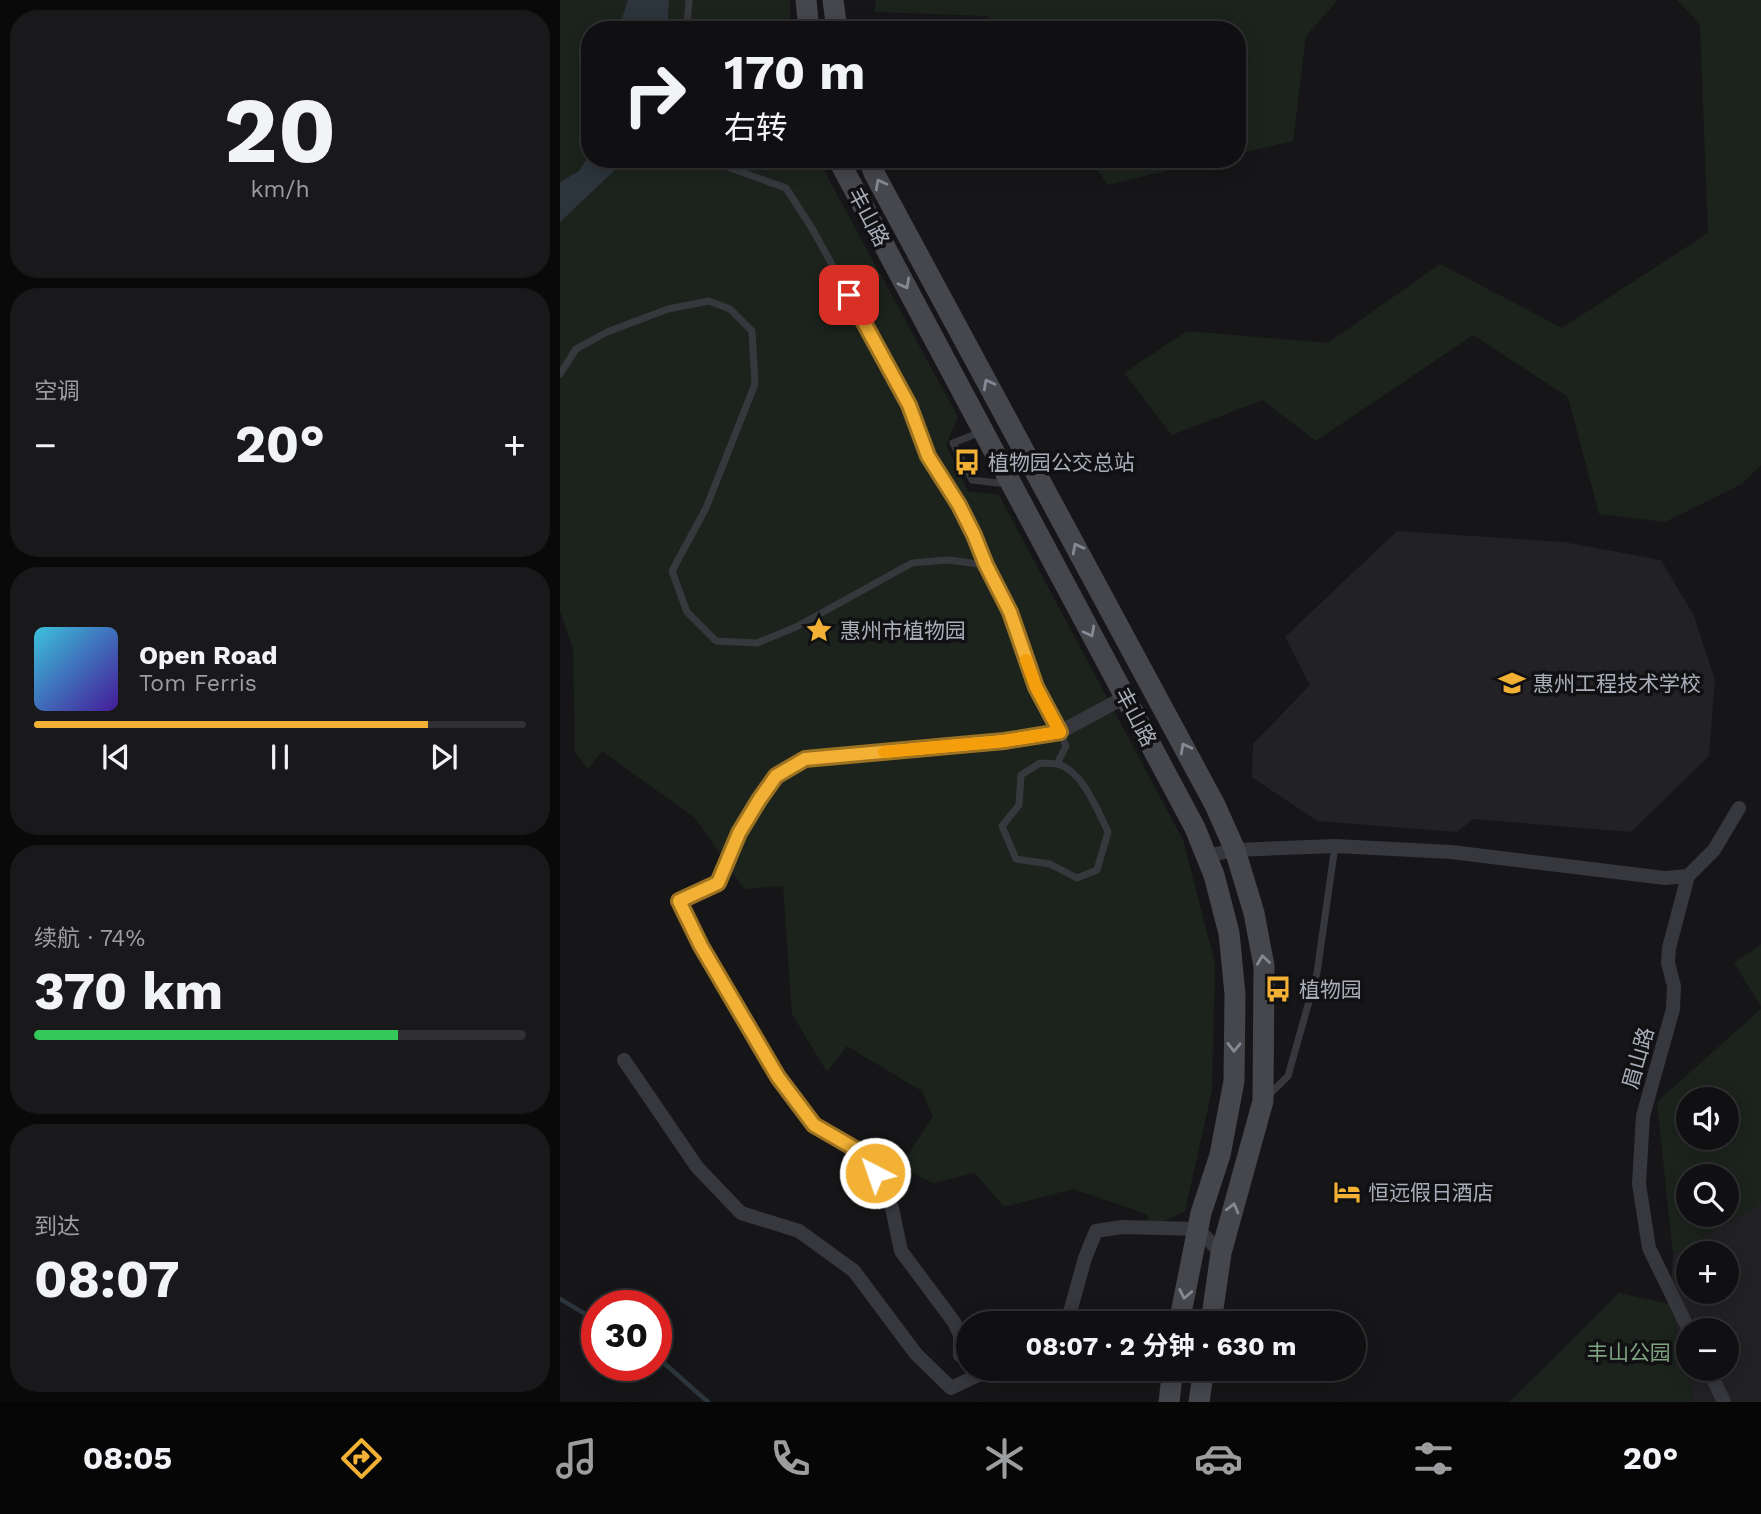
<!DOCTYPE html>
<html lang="zh">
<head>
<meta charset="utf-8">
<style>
	body { margin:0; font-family:"Work Sans","Noto Sans SC",sans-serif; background:#19191b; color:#f1f3f6; height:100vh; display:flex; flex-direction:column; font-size:26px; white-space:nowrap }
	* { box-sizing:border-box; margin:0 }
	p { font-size:23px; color:#9c9d9f }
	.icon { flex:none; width:38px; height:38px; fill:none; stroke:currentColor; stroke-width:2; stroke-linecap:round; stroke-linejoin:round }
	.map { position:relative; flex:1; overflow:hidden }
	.drawer { display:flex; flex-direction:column; gap:10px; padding:10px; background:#09090a; width:560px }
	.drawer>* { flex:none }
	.top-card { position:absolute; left:21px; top:21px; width:665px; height:147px; border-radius:28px; box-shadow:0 4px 18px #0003,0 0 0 2px #303032; background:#101012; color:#f1f3f6; overflow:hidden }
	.buttons { position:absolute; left:1116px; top:1087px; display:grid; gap:14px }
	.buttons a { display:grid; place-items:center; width:63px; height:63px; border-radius:50%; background:#101012; box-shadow:0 4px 18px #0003,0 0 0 2px #303032; font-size:35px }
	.speed { position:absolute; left:21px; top:1290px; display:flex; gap:14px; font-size:35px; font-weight:700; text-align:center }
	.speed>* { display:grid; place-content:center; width:91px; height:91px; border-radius:50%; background:#101012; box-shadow:0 4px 18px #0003,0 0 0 2px #303032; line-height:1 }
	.speed .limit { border:10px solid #d22; background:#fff; color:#111 }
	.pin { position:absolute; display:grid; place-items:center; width:60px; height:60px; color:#fff; margin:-30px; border-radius:14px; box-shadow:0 4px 10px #0006 }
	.me { position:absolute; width:77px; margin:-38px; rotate:319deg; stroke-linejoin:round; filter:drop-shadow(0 0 5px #0008) }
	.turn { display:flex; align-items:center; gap:24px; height:147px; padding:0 28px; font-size:32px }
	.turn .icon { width:91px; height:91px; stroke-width:2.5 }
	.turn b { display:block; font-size:49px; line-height:60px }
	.big { font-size:52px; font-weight:700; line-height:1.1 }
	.drawer .widget { flex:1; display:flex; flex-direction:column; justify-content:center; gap:10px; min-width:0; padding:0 24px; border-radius:28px; background:#19191b }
	.drawer .dial { align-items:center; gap:0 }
	.dial b { font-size:91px; line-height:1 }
	.song { display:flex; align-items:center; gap:21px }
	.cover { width:84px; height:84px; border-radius:10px; background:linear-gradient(135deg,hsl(190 70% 55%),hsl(260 70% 35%)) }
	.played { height:7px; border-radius:4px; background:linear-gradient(90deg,#f2b134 80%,#303032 80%) }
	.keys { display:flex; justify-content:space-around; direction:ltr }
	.heat { display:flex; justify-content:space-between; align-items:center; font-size:38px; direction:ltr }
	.charge { height:10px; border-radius:5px; background:linear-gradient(90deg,#34c759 74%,#303032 0) }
	.trip { position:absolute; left:396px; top:1311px; width:410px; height:70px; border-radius:35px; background:#101012; box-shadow:0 4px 18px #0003,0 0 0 2px #303032; font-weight:700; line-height:70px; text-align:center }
	.tabs { display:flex; height:112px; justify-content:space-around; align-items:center; background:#060607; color:#9c9d9f }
	.tabs .icon { width:49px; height:49px }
	.tabs .selected { color:#f2b134 }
	.tabs b { font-size:32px; color:#f1f3f6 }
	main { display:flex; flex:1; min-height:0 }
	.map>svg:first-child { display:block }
	.built { fill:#222225; fill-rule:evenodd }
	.green { fill:#1c231d; fill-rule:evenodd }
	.water { fill:#2c353c }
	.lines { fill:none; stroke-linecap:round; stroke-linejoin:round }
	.stream { stroke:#2c353c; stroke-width:4.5 }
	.service { stroke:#37383d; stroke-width:7 }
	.minor { stroke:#37383d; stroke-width:14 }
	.secondary { stroke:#45474d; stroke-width:21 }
	.oneway { stroke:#858993 }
	.route-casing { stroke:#9d7322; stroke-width:18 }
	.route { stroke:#f2b134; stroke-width:12 }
	.slow { stroke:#f59e0b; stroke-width:12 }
	.labels { text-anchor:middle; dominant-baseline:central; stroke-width:7; stroke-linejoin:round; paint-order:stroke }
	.street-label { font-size:21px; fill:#a8adb8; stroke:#111113 }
	.poi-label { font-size:21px; fill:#a8adb8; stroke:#111113; text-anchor:start }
	.park-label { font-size:21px; fill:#7fa381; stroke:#111113 }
</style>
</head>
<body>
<main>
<section class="drawer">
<div class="widget dial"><b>20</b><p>km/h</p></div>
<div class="widget"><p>空调</p>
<div class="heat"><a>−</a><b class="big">20°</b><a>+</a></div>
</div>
<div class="widget">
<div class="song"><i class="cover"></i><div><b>Open Road</b><p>Tom Ferris</p></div></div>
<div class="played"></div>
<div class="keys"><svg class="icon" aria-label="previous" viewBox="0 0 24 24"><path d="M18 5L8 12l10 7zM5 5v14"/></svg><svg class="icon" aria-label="pause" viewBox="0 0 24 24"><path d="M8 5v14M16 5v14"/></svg><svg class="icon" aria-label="next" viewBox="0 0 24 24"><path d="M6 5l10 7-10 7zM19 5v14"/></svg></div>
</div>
<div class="widget"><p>续航 · 74%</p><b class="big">370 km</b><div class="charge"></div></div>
<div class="widget"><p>到达</p><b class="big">08:07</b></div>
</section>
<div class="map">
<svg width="1201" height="1402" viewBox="0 0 1201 1402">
	<rect width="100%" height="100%" fill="#161618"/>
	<!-- built -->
	<g class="built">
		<path d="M837,531l166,11 98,18 33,56 21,64 -6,76 -78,76 -158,-13 -16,13 -140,-11 -65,-44 1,-33 57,-59 -25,-48z"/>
		<path d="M1201,1203v199h-67l-24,-98 3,-49zM1129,1253h38v39h-38zM1129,1330h38v38h-38z"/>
	</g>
	<!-- green -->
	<g class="green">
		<path d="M0,0h230v30h-200v129h230l9,21 129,237 -12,28 22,46 31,4 184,345 32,123 -3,127 -27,121 -36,18 -2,-15 -74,-25 -69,18 -29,-34 -42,10 -24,-12 -4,-12 28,-42 -11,-26 -75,-45 -20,26 -35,-58 -9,-128 -39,3 -49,-71 -93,-67 -14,18 -13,-17 -2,-103 -13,-38z"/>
		<path d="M316,0h462l-32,36 -13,105 -56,13v-124h-240l-10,-14 -113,-4z"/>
		<path d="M1117,0h84v465l-19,19 -77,38 -66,-8 -31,-117 -95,-62 -157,106 -54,-41 -90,35 -48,-62 63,-42 141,12 112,-79 122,64 146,-95 -8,-209z"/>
		<path d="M529,159h126l-107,26z"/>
		<path d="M1201,944v62l-27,-43z"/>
		<path d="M1201,1009v194l-88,52 -16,-153zM1167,1099v39h-38v-39zM1167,1176v38h-38v-38z"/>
		<path d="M1059,1293l51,11 24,98h-185z"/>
	</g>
	<!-- water -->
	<g class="water">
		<path d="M68,0h41l-2,30h-49z"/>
		<path d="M30,154v5h44l-16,8 -58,55v-40l19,-11z"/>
	</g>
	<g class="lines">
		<!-- stream -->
		<g class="stream">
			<path d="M0,1299l37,22"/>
			<path d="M96,1356l52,46"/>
		</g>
		<!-- service -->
		<g class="service">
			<path d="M128,30l-1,-4 2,-26"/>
			<path d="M159,159l11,9 56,20 27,42 96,175 19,51 31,49 15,30 12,30 24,47 26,75 24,45 6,14 -9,18"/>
			<path d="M0,374l16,-25 31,-17 61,-23 41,-8 21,8 22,22 3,53 -49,124 -34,63 15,41 29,29 41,2 39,-16 116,-64 36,-3 38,5"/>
			<path d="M421,432l-28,11 19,37 35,4"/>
			<path d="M480,763c6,1 13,0 18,1 25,8 39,45 50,68l-11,38 -20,8 -27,-14 -34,-5 -14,-33 17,-21 2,-30z"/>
			<path d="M708,1096l20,-20 29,-103 18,-127"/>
		</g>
		<!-- minor -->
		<g class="minor">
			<path d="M646,856l29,-6 100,-4 116,6 214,26 23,-2"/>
			<path d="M64,1060l73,107 44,46 58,18 55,40 62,83 35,34 42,-20"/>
			<path d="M507,1323l18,-65 11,-27 26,-4 76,2 23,24"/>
			<path d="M1129,1330l-40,-82 -10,-64 4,-68 30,-107 1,-23 -6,-23 1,-15 19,-72 26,-26 25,-42"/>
			<path d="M408,1360l-8,-5v-20l-6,-13 -53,-71 -9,-43 -26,-53 -51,-30 -37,-48 -77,-131 -22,-45 39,-18 21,-50 20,-34 17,-22 29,-18 199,-18 56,-9 65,-35"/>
			<path d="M1148,1368l16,34"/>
		</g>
		<!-- secondary -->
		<g class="secondary">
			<path d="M246,0l3,30"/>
			<path d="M273,0l4,30"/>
			<path d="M278,159l357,669 19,47 15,58 6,61 -1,87 -14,74 -19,58 -22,110"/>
			<path d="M309,159l5,14 341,632 20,45 19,63 10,53 -1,135 -42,152 -10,70"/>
			<path d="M609,1402l4,-34"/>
			<path d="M639,1402l5,-34"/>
		</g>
	</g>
	<!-- one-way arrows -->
	<defs><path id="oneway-chevron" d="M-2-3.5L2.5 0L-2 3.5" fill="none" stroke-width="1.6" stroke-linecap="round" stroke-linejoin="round" transform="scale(1.75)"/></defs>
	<g class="oneway">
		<use href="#oneway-chevron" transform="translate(320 184) rotate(-118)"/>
		<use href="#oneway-chevron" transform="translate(345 284) rotate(62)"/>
		<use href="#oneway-chevron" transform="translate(428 384) rotate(-118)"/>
		<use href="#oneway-chevron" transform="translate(517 548) rotate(-118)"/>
		<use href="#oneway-chevron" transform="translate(530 632) rotate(62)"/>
		<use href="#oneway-chevron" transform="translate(625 748) rotate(-118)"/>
		<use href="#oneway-chevron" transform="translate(703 960) rotate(-98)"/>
		<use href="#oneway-chevron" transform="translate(674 1047) rotate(91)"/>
		<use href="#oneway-chevron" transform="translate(673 1208) rotate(-75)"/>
		<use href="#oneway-chevron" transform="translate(625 1294) rotate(101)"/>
	</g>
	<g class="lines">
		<!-- route casing -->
		<g class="route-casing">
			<path id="route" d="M289,295l60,110 19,51 31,49 15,30 12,30 24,47 26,75 24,45 -56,9 -199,18 -29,17 -17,24 -20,33 -21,50 -39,18 22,45 77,131 36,48 52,30 9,18"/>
		</g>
		<!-- route -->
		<use href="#route" class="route"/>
		<!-- slow -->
		<path class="slow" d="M324,752l120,-11 56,-9 -24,-45 -10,-27"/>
	</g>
	<!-- icons -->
	<defs>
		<g id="bus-bare" transform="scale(2.1)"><path d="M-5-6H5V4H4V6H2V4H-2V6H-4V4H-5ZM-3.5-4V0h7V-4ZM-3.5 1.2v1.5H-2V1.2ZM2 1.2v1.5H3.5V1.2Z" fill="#f2b134" stroke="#111113" stroke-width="2.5" paint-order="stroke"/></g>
		<g id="sight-bare" transform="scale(2.1)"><path d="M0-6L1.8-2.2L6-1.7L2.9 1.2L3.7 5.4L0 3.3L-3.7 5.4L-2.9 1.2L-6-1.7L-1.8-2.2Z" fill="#f2b134" stroke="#111113" stroke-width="2.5" paint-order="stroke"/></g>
		<g id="school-bare" transform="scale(2.1)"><path d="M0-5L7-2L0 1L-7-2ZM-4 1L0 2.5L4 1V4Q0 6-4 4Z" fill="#f2b134" stroke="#111113" stroke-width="2.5" paint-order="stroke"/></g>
		<g id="hotel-bare" transform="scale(2.1)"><path d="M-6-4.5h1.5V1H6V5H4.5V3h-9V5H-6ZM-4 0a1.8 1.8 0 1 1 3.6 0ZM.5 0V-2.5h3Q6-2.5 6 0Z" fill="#f2b134" stroke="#111113" stroke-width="2.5" paint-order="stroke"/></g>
	</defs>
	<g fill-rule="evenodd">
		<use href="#bus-bare" x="407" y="462"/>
		<use href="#sight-bare" x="259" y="630"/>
		<use href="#school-bare" x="952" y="683"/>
		<use href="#bus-bare" x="718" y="989"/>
		<use href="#hotel-bare" x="787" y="1192"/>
	</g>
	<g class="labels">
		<!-- street labels -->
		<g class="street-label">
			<text transform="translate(309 217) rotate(62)">丰山路</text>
			<text transform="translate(576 717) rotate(62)">丰山路</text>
			<text transform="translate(1078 1058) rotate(-74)">眉山路</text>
		</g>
		<!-- poi labels -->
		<g class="poi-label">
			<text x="428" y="462">植物园公交总站</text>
			<text x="280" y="630">惠州市植物园</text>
			<text x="973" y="683">惠州工程技术学校</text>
			<text x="739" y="989">植物园</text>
			<text x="808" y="1192">恒远假日酒店</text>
		</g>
		<!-- park labels -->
		<g class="park-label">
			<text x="1069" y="1352">丰山公园</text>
		</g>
	</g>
</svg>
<div class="buttons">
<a><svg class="icon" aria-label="sound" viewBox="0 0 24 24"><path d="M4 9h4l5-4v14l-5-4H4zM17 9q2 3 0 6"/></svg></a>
<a><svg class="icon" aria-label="search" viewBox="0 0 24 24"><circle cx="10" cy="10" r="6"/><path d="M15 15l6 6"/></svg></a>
<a>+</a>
<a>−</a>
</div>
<div class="speed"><div class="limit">30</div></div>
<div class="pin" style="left:289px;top:295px;background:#d93025"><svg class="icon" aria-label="arrive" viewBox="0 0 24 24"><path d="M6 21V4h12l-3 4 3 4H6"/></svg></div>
<svg class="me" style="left:315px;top:1173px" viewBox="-20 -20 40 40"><circle r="17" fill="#f2b134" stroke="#fff" stroke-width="3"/><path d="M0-11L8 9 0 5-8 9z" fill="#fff"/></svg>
<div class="trip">08:07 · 2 分钟 · 630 m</div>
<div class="top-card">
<div class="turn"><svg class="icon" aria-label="right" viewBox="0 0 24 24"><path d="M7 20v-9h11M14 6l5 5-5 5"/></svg><div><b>170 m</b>右转</div></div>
</div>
</div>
</main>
<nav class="tabs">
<b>08:05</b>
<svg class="icon selected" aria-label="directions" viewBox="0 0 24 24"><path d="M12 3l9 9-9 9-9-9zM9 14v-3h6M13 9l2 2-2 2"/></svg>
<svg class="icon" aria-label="music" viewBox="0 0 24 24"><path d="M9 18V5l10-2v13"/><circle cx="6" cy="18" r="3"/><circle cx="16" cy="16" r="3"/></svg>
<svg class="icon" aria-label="phone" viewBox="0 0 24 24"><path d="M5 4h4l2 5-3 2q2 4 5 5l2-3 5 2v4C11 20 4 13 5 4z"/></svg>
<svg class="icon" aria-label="climate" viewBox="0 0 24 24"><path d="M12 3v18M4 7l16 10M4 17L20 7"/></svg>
<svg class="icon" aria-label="car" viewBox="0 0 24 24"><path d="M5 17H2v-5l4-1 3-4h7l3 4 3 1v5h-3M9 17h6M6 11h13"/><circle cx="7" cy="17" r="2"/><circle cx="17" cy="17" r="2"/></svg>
<svg class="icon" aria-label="filters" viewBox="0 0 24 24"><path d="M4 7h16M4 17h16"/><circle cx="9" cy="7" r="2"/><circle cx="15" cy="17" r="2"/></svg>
<b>20°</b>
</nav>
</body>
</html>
